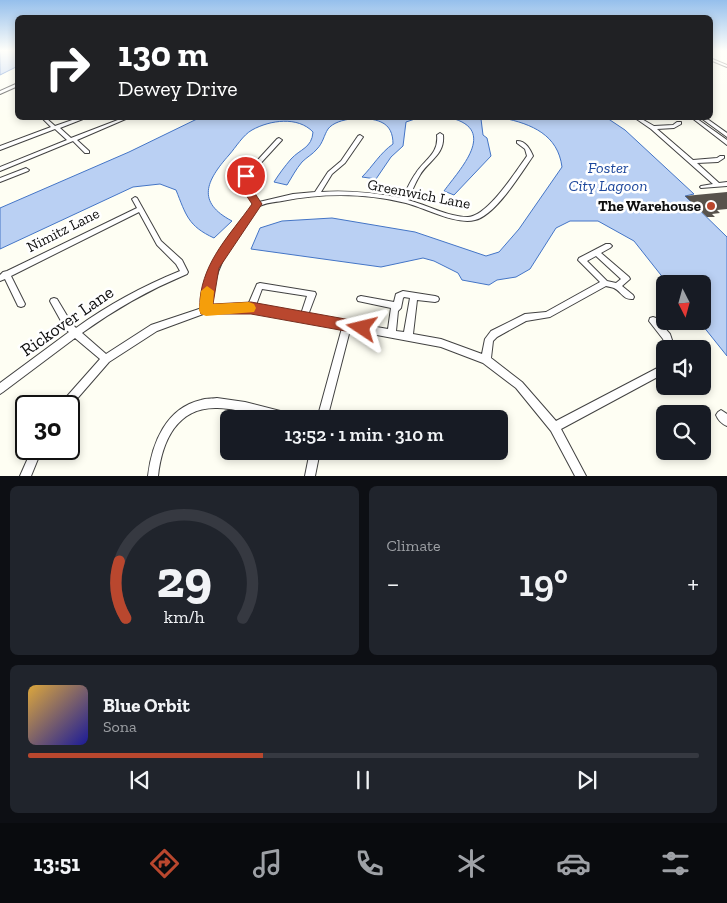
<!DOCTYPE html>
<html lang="en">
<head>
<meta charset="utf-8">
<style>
	body { margin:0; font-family:"Zilla Slab",serif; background:#20242c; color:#f1f3f6; height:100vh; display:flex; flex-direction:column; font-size:19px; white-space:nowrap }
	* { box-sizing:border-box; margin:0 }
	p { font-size:16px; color:#9ea1a6 }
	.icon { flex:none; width:28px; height:28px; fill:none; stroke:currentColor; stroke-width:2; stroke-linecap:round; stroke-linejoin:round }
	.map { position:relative; height:476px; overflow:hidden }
	.side { display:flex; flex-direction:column; gap:10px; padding:10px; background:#0d0f14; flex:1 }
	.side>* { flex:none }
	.guide { position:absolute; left:15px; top:15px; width:698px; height:105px; border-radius:8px; box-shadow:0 2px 8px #0003; background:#202124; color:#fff; overflow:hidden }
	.needle { width:32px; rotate:174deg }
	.fabs { position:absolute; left:656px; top:275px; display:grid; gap:10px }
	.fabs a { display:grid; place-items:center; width:55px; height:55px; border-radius:8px; background:#171b24; box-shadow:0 2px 8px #0003; font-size:25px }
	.speed { position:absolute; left:15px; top:395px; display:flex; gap:10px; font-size:25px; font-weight:700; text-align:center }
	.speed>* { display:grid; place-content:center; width:65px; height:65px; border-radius:50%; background:#171b24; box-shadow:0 2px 8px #0003; line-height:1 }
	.speed .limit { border:2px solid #111; border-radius:8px; background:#fff; color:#111 }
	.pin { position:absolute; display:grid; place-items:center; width:42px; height:42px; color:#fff; margin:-21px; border:2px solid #fff; border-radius:50%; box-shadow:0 1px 5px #0007 }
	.me { position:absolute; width:55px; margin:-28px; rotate:280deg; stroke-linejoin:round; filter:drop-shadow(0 0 4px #0008) }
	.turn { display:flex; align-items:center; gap:18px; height:105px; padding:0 20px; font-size:22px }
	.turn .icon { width:65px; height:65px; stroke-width:2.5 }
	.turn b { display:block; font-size:35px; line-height:42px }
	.big { font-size:38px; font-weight:600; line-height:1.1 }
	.side .card { flex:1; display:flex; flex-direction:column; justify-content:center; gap:8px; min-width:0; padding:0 18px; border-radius:8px; background:#20242c }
	.side .dial { align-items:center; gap:0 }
	.dial svg { height:130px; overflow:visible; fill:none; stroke:#363941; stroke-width:7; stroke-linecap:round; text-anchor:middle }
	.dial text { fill:#f1f3f6; stroke:none }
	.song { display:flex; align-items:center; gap:15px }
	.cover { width:60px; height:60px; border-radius:8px; background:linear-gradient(135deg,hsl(40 70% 55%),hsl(240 70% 35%)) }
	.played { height:5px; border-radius:2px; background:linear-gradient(90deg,#b9472e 35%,#363941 35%) }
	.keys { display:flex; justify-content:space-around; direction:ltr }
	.heat { display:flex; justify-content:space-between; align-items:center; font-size:28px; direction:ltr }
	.side .tiles { flex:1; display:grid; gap:10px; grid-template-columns:1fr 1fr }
	.card:last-child { grid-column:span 2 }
	.trip { position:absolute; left:220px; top:410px; width:288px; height:50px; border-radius:8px; background:#171b24; box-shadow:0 2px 8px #0003; font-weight:600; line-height:50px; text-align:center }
	.menu { display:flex; height:80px; justify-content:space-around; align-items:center; background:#090b0e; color:#9ea1a6 }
	.menu .icon { width:35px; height:35px }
	.menu .active { color:#b9472e }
	.menu b { font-size:22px; color:#f1f3f6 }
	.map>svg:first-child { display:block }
	.water { fill:#bad0f3; stroke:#4475c6 }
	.building { fill:#58534c }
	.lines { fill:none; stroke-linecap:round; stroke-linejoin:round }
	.minor-casing { stroke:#424242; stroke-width:2 }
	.minor { fill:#fff; fill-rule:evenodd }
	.route { fill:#b9472e; stroke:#782e1e }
	.slow { fill:#f59e0b }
	.poi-dot { fill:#b9472e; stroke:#fff; stroke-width:2 }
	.labels { text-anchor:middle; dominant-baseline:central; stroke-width:5; stroke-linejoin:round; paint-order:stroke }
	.street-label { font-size:15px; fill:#0f0f0f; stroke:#fff }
	.poi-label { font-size:15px; font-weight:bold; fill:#0f0f0f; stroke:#fff; text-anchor:end }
	.water-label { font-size:16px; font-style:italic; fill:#1e489c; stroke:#fff }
	.near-street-label { font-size:18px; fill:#0f0f0f; stroke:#fff }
</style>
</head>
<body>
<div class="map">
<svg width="727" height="476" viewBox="0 0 727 476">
	<rect width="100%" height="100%" fill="#fefef3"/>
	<!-- water -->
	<g class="water">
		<path d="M0,51h17l1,15 -18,9z"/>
		<path d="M199,118h219l-12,4 -3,24 -12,11 -15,22 -14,-2c11,-11 18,-24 31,-33 0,-10 -3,-18 -12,-22 -13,-6 -44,-5 -53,7 -4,6 -5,14 -11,20 -4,5 -10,8 -15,13 -6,7 -10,15 -15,23l-13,-3c5,-8 11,-16 17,-23 9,-10 21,-11 22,-27 -15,-16 -43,-12 -61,-2 -9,5 -16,17 -23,25 -23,26 -33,47 3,66l-18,17c-26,-12 -28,-23 -38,-48l-16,-6 -27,3 -133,62v-41l129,-56z"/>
		<path d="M451,118h32l-2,1 2,16 4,3 4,18 -37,39 -10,-4c16,-22 54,-61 7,-73z"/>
		<path d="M503,118h104l18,12 69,64 -9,2 42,41v119l-28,-35h3v-37h-34l-34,-43 -36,-20h-28l-14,7 -26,41 -14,8 -19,3 -8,5 -27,-5 -4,-7 -24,-12 -11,-3 -42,9 -130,-18 9,-21 22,-7 50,-3 83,14 71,24 13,-4 20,-23 43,-62c-4,-32 -30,-43 -59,-49z"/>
	</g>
	<!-- building -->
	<path class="building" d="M727,192v17l-10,1 3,3 -8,1 3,3h-8l-22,-21z"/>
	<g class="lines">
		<!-- minor casing -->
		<g class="minor-casing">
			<g id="minor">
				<path d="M710,58l17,7v2l-17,-7z"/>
				<path d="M18,83v3l-18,8v-3z"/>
				<path d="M42,118h4l9,8 23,-8h5v1l-23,9 11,10 52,-20h5l-51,22 12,11v2h-4l-12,-12 -73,30v-4l67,-27 -12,-11 -55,21v-4l51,-19z"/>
				<path d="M635,118h5l14,8 19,-1 4,-3h4v2l-7,4 -17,1 36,31 24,-2 3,-2h4v2l-6,4 -21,1 22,20 8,-1v4l-26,2 -1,-1 1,-1 12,-2 -62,-55z"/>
				<path d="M692,118h4l31,22v5z"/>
				<path d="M701,118h5l21,15v4z"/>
				<path d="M440,133l3,2c2,20 -14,25 -23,40 -5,8 -8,16 -12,25 19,5 40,17 60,17 20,-1 48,-46 59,-61l-2,-7 -8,-6v-2c9,0 13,8 16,15 -12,17 -37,59 -58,64 -19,5 -50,-12 -69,-17 -40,-10 -84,-10 -124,-2 -7,1 -17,2 -22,5 -5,3 -9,11 -12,15 -22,30 -33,48 -38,85l38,-1 9,-21 3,-1 55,9 1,2 -8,21 80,14 3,-21 -33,-7 -1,-2 1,-2 3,-1 33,6 2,-8 7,-3 32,5 3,1 1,2 -1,2 -3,1 -18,-2 -4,34 28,5 41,15 3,-15 6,-8 34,-17 21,-2 54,-30 -22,-22 1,-2 27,-14h4l2,2 -2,2 -9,5 28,24 1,2 -8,7 11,9 1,2 -1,2c-10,1 -11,-7 -19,-11 -2,-1 -5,-1 -8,-2l-56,31 -24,4 -29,16 -4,4 -2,17 31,24 34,39 109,-57v9l-104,56 25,47h-11l-24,-45 -35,-43 -33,-25 -42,-16 -91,-17 -23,89h-10l25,-91 -91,-17 -45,2 -49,18 -48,31 -40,46v-2h-10l2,-3 39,-44 -25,-21 -72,54 -3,2v-11l69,-51 -3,-2 -15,-27 -1,-2 1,-2 3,-1 3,1 15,25 4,4c32,-23 67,-42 104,-57l-4,-7 -19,-19 -18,-33 -128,64 14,28 -1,2 -3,1 -3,-1 -13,-27 -5,2v-6l3,-3 4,-1 130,-63 -5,-9 3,-2 2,1 24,43 21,19 6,12 -1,2c-38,16 -72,35 -105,59l24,21 45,-29 51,-17c2,-11 3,-21 6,-31 8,-28 28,-50 46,-72l-12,-19 1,-10 34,-37 2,-1 3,2 -33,36 -1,10 11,16 34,-8 22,-2 13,-20 13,-11 17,-25 2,-1 3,2 -18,26 -13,11 -11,18c27,-2 54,1 81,6 5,-8 8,-17 14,-25 9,-14 23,-19 21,-38zM596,256l25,23 -5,4 -9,-2 -20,-20zM262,289l45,7 -6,18 -45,-9zM404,297l6,1 -6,34 -8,-1 2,-20 3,-3 2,-10z"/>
				<path d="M26,168l3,2 -1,1 -28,11v-4z"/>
				<path d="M653,317l3,1 14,16 5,15h-8l-4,-10 -14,-18 1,-3z"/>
				<path d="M217,398l28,4 47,12 3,2 2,3c-9,0 -19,1 -27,-1 -18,-3 -35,-10 -53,-10 -40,-1 -55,33 -59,68h-10c4,-33 18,-68 53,-76 5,-2 11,-1 16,-2z"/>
				<path d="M721,410l6,4v12c-5,-2 -9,-6 -11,-11l2,-3z"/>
				<path d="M32,449h10l-11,27h-11z"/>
				<path d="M310,451h10l-5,25h-10z"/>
				<path d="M421,451h18l1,3 -1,4 -4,1 -13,-4z"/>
			</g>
		</g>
		<!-- minor -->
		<use href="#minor" class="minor"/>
	</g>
	<!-- sky -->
	<linearGradient id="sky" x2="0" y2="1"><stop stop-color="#95bfec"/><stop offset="0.43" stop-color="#fffffa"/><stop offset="1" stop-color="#fffffa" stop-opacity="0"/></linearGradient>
	<rect width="727" height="118" fill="url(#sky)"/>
	<!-- route -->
	<path class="route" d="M246,172l5,4 -1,10 12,18 -43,64 -6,36 38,-2 111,20 5,2 2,4 -2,4 -5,2 -111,-20h-50c-2,-5 -1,-10 -1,-15 4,-39 30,-64 52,-95l-12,-18 2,-10z"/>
	<!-- slow -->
	<path class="slow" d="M207,286l7,5 -1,13 36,-2 5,2 2,4 -2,4 -48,4 -5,-2 -2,-4 2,-19z"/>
	<!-- markers -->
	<circle class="poi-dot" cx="711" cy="206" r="5"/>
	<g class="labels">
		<!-- street labels -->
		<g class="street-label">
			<text transform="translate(419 194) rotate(11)">Greenwich Lane</text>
			<text transform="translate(63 230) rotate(-27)">Nimitz Lane</text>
		</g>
		<!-- poi labels -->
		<g class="poi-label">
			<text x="701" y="206">The Warehouse</text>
		</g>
		<!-- water labels -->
		<g class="water-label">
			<text x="608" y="167">Foster<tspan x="608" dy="18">City Lagoon</tspan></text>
		</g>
		<!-- near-street labels -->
		<g class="near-street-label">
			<text transform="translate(67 321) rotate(-35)">Rickover Lane</text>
		</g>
	</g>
</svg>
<div class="fabs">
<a><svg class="needle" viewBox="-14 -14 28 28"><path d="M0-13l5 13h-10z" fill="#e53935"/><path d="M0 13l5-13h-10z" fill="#9ea1a6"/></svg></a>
<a><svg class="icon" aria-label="sound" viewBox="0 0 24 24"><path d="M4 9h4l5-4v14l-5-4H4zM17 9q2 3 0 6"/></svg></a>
<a><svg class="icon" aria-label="search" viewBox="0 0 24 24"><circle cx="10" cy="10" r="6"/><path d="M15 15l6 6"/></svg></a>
</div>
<div class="speed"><div class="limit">30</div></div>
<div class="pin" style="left:246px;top:176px;background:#d93025"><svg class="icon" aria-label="arrive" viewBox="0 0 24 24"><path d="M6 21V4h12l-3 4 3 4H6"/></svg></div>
<svg class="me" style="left:362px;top:328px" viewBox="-20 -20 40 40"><path d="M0-17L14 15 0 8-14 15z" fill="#b9472e" stroke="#fff" stroke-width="4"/></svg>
<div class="trip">13:52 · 1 min · 310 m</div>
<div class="guide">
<div class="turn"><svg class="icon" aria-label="right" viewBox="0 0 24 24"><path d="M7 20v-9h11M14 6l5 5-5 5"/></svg><div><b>130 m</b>Dewey Drive</div></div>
</div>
</div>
<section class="side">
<div class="tiles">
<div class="card dial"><svg viewBox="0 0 100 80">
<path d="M14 69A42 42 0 1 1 86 69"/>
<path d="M14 69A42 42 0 0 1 10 34" stroke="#b9472e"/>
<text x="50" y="56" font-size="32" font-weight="700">29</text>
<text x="50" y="72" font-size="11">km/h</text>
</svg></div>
<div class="card"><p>Climate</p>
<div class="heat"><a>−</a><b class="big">19°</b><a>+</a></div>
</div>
<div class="card">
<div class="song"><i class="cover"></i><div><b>Blue Orbit</b><p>Sona</p></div></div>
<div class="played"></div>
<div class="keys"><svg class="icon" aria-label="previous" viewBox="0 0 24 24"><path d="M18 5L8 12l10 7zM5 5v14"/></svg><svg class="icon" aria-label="pause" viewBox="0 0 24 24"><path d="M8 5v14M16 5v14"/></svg><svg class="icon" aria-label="next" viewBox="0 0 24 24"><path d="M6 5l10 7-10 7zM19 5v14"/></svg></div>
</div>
</div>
</section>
<nav class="menu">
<b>13:51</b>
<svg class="icon active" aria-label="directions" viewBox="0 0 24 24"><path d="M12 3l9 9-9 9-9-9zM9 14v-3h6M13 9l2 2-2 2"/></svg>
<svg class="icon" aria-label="music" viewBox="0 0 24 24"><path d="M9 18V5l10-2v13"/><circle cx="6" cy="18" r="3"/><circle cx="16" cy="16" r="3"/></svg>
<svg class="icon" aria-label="phone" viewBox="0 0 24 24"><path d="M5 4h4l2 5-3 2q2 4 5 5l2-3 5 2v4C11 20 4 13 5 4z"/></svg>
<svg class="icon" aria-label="climate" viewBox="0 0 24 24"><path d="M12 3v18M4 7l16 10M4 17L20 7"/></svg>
<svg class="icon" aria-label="car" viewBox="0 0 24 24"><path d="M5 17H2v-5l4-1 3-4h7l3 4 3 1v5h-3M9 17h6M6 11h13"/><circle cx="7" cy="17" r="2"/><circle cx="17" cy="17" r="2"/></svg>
<svg class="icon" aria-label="filters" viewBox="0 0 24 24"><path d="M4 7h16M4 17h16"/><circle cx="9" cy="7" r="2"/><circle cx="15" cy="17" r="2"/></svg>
</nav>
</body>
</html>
